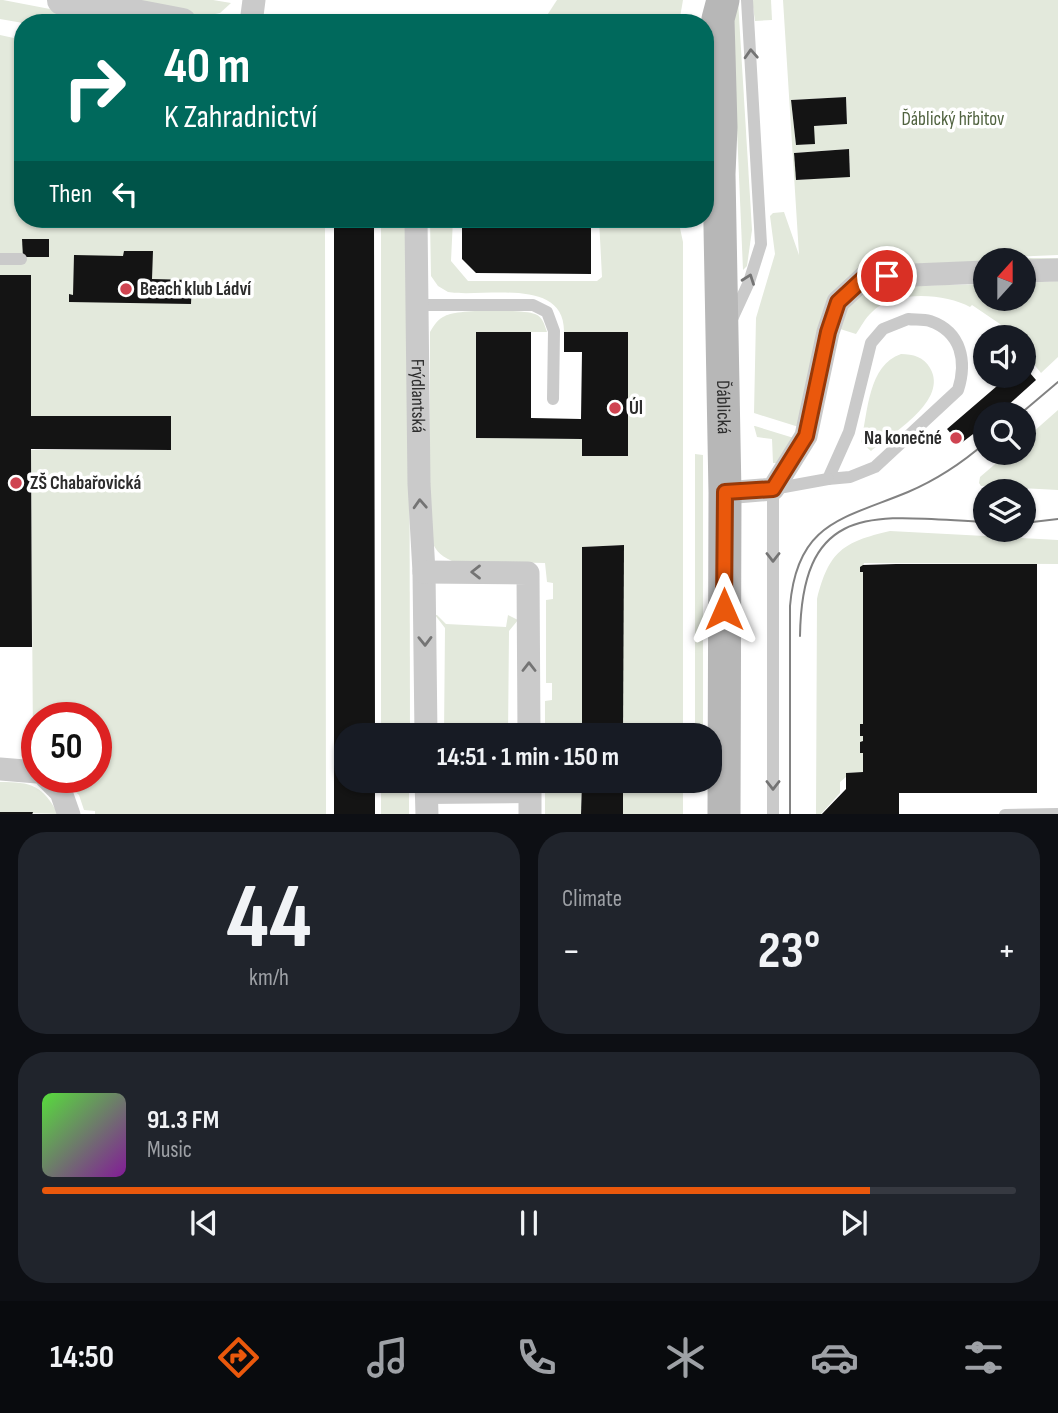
<!DOCTYPE html>
<html lang="en">
<head>
<meta charset="utf-8">
<style>
	body { margin:0; font-family:"Sofia Sans Condensed",sans-serif; background:#20242c; color:#f1f3f6; height:100vh; display:flex; flex-direction:column; font-size:26px; white-space:nowrap }
	* { box-sizing:border-box; margin:0 }
	p { font-size:23px; color:#9ea1a6 }
	.icon { flex:none; width:38px; height:38px; fill:none; stroke:currentColor; stroke-width:2; stroke-linecap:round; stroke-linejoin:round }
	.map { position:relative; height:814px; overflow:hidden }
	.sheet { display:flex; flex-direction:column; gap:18px; padding:18px; background:#0d0f14; flex:1 }
	.sheet>* { flex:none }
	.top-card { position:absolute; left:14px; top:14px; width:700px; height:214px; border-radius:28px; box-shadow:0 2px 5px #0004; background:#00695c; color:#fff; overflow:hidden }
	.needle { width:46px; rotate:21deg }
	.tools { position:absolute; left:973px; top:248px; display:grid; gap:14px }
	.tools a { display:grid; place-items:center; width:63px; height:63px; border-radius:50%; background:#171b24; box-shadow:0 2px 5px #0004; font-size:35px }
	.speed { position:absolute; left:21px; top:702px; display:flex; gap:14px; font-size:35px; font-weight:700; text-align:center }
	.speed>* { display:grid; place-content:center; width:91px; height:91px; border-radius:50%; background:#171b24; box-shadow:0 2px 5px #0004; line-height:1 }
	.speed .limit { border:10px solid #d22; background:#fff; color:#111 }
	.pin { position:absolute; display:grid; place-items:center; width:60px; height:60px; color:#fff; margin:-30px; border:4px solid #fff; border-radius:50%; box-shadow:0 2px 7px #0007 }
	.me { position:absolute; width:77px; margin:-38px; rotate:0deg; stroke-linejoin:round; filter:drop-shadow(0 0 5px #0008) }
	.turn { display:flex; align-items:center; gap:24px; height:147px; padding:0 35px; font-size:32px }
	.turn .icon { width:91px; height:91px; stroke-width:2.5 }
	.turn b { display:block; font-size:49px; line-height:60px }
	.then { display:flex; align-items:center; height:66px; padding:0 35px; background:#0003; gap:14px; font-size:26px }
	.big { font-size:52px; font-weight:700; line-height:1.1 }
	.sheet .card { flex:1; display:flex; flex-direction:column; justify-content:center; gap:10px; min-width:0; padding:0 24px; border-radius:28px; background:#20242c }
	.sheet .dial { align-items:center; gap:0 }
	.dial b { font-size:91px; line-height:1 }
	.song { display:flex; align-items:center; gap:21px }
	.cover { width:84px; height:84px; border-radius:10px; background:linear-gradient(135deg,hsl(110 70% 55%),hsl(290 70% 35%)) }
	.played { height:7px; border-radius:4px; background:linear-gradient(90deg,#ea580c 85%,#363941 85%) }
	.keys { display:flex; justify-content:space-around; direction:ltr }
	.heat { display:flex; justify-content:space-between; align-items:center; font-size:38px; direction:ltr }
	.sheet .tiles { flex:1; display:grid; gap:18px; grid-template-columns:1fr 1fr }
	.card:last-child { grid-column:span 2 }
	.trip { position:absolute; left:334px; top:723px; width:388px; height:70px; border-radius:28px; background:#171b24; box-shadow:0 2px 5px #0004; font-weight:700; line-height:70px; text-align:center }
	.dock { display:flex; height:112px; justify-content:space-around; align-items:center; background:#090b0e; color:#9ea1a6 }
	.dock .icon { width:49px; height:49px }
	.dock .selected { color:#ea580c }
	.dock b { font-size:32px; color:#f1f3f6 }
	.map>svg:first-child { display:block }
	.green { fill:#e3e9dc; fill-rule:evenodd }
	.building { fill:#141414 }
	.lines { fill:none; stroke-linecap:round; stroke-linejoin:round }
	.service { stroke:#cacaca; stroke-width:12 }
	.minor { stroke:#cacaca; stroke-width:23 }
	.tertiary { stroke:#cacaca; stroke-width:30 }
	.secondary { stroke:#b7b7b7; stroke-width:33 }
	.tram { stroke:#828282; stroke-width:2 }
	.oneway { stroke:#747474 }
	.route-casing { stroke:#983908; stroke-width:18 }
	.route { stroke:#ea580c; stroke-width:12 }
	.poi-dot { fill:#cf4451; stroke:#fff; stroke-width:2.5 }
	.labels { text-anchor:middle; dominant-baseline:central; stroke-width:7; stroke-linejoin:round; paint-order:stroke }
	.park-label { font-size:19px; fill:#516340; stroke:#fff }
	.poi-label { font-size:19px; font-weight:bold; fill:#2d2d2d; stroke:#fff; text-anchor:start }
	.street-label { font-size:19px; fill:#2d2d2d; stroke:#fff }
</style>
</head>
<body>
<div class="map">
<svg width="1058" height="815" viewBox="0 0 1058 815">
	<rect width="100%" height="100%" fill="#fff"/>
	<!-- green -->
	<g class="green">
		<path d="M0,0h3l120,23h-100l-23,-4z"/>
		<path d="M114,0h99l18,3 -11,10 -15,3z"/>
		<path d="M557,0h126l-4,23h-137z"/>
		<path d="M738,0l14,230 -5,36 -4,4 -7,-164 -2,-87z"/>
		<path d="M752,0h19l1,20 -17,1z"/>
		<path d="M783,0h275v255l-74,3h74v8l-34,-5h-39v6l-132,11 -51,150 -48,-15 2,-95 19,-64 -5,-38 3,-3 11,-1 15,43zM846,97l1,27 -33,2v18l-18,1 -5,-45zM849,149l1,27 -54,4 -2,-27z"/>
		<path d="M0,35l23,5v179h302l1,595h-231v-3l-11,-1 -5,-15 -21,-18h38v-59h-59v36l-4,-5 -2,-299h139v-34h-139v-141h-31z"/>
		<path d="M381,219h28l1,516h-29z"/>
		<path d="M430,219h23l-2,42 17,20h129l5,-4 -3,-58h79l5,23v493h-60v-190l-41,2v188h-37v-34l7,-1v-17h-6v-83l7,-1v-16l-6,-1 -2,-19 -93,-2c-13,-6 -18,-12 -22,-25v-204c4,-7 8,-13 15,-16 12,-7 77,-7 90,-2 8,3 9,10 12,18h-71v106l106,1v17h45l1,-124h-64c1,-56 -82,-34 -116,-40l-10,-6 -7,-10z"/>
		<path d="M1058,281v76l-17,16 -17,-21v-14h-12l-12,-14 -28,-19 -2,2c-25,-14 -77,-17 -98,5 -7,6 -11,15 -16,22l-19,-6 8,-23 22,-18 118,-3v15h39v-16z"/>
		<path d="M901,354c12,0 23,3 29,14 19,32 -37,65 -59,83l-10,-9c7,-30 7,-77 40,-88z"/>
		<path d="M1058,410v80l-77,-4 -2,-3 1,-6 28,-24h16v-13z"/>
		<path d="M754,426h1l42,13 -16,24h-8l-1,-24 -15,-2z"/>
		<path d="M695,454l8,1v280h-8z"/>
		<path d="M890,531l168,9v24l-194,-1 -1,4h-3v5h3v152l-3,1v11h3v5l-3,1v11h3v19l-17,1v4l-6,5v11l-19,21 -5,1 1,-216c12,-48 26,-57 73,-68z"/>
		<path d="M435,615h2l9,9 60,3 2,-12 10,5 -9,11 -1,104h-64l1,-107z"/>
		<rect x="381" y="781" width="28" height="33"/>
		<path d="M545,781h37l-1,33h-36z"/>
		<rect x="623" y="781" width="60" height="33"/>
		<path d="M0,782c32,0 42,3 58,32l-58,-2z"/>
	</g>
	<!-- building -->
	<g class="building">
		<path d="M846,97l1,27 -33,2 1,18 -19,1 -5,-45z"/>
		<path d="M849,149l1,28 -54,3 -2,-27z"/>
		<path d="M334,219h40l1,516h-29v45h29v35h-41z"/>
		<path d="M462,219h129v55l-115,-1 -14,-14z"/>
		<path d="M22,239h27v18h-26z"/>
		<path d="M124,251h29l-1,28 40,1 -1,24 -122,-2v-8l4,1 1,-40 49,1z"/>
		<path d="M0,275h31v141h140v34l-140,-1 1,198h-32z"/>
		<path d="M476,332h55v86l50,1 1,-67h-18v-20h64v124h-46v-17l-106,-1z"/>
		<path d="M1024,366l12,14 -39,35h-12v10l-25,19 -13,-15 57,-49 7,-4h13z"/>
		<path d="M624,545l-1,190h-41v-188z"/>
		<path d="M896,564h141v229h-138v22h-78l25,-26v-16l17,-1v-19h-3v-11l3,-1v-5h-3v-12h3v-152h-3v-5l3,-2z"/>
		<path d="M582,780h41v35h-42z"/>
		<path d="M0,812h33l-1,3h-32z"/>
	</g>
	<g class="lines">
		<!-- service -->
		<g class="service">
			<path d="M0,259h21"/>
			<path d="M417,305h116l14,7 7,19 -1,68"/>
			<path d="M732,319l17,-37 12,-38 -14,-244"/>
			<path d="M908,319c6,1 15,0 22,2 32,11 37,41 28,69l-83,77 -25,10 -22,2 21,-47 22,-89 12,-14z"/>
			<path d="M427,798l103,-1"/>
			<path d="M773,815v-326l55,-10"/>
			<path d="M1005,815l53,-1"/>
		</g>
		<!-- minor -->
		<g class="minor">
			<path d="M251,23l3,-23"/>
			<path id="s1" d="M416,219l3,265 5,88 2,163"/>
			<path d="M1024,271l34,-1"/>
			<path d="M725,493l48,-4 33,-53 22,-104 10,-30 27,-25 120,-5"/>
			<path d="M424,572l104,1 1,162"/>
			<path d="M0,769l37,3"/>
			<path d="M46,777l15,15 8,23"/>
			<path d="M426,780l1,35"/>
			<path d="M530,780v35"/>
		</g>
		<!-- tertiary -->
		<path class="tertiary" d="M62,0l120,23"/>
		<!-- secondary -->
		<path class="secondary" id="s2" d="M723,0l-5,19 3,108 -2,47 6,319 -1,322"/>
		<!-- tram -->
		<g class="tram">
			<path d="M1019,415l39,-33"/>
			<path d="M1024,523l34,-4"/>
			<path d="M800,636c2,-139 79,-119 185,-114"/>
			<path d="M790,815v-209c7,-84 53,-87 118,-114 28,-12 54,-29 77,-49"/>
		</g>
	</g>
	<!-- one-way arrows -->
	<defs><path id="oneway-chevron" d="M-2-3.5L2.5 0L-2 3.5" fill="none" stroke-width="1.6" stroke-linecap="round" stroke-linejoin="round" transform="scale(1.75)"/></defs>
	<g class="oneway">
		<use href="#oneway-chevron" transform="translate(751 54) rotate(-93)"/>
		<use href="#oneway-chevron" transform="translate(749 279) rotate(-70)"/>
		<use href="#oneway-chevron" transform="translate(420 504) rotate(-93)"/>
		<use href="#oneway-chevron" transform="translate(773 557) rotate(90)"/>
		<use href="#oneway-chevron" transform="translate(476 572) rotate(-180)"/>
		<use href="#oneway-chevron" transform="translate(425 641) rotate(89)"/>
		<use href="#oneway-chevron" transform="translate(529 667) rotate(-90)"/>
		<use href="#oneway-chevron" transform="translate(773 785) rotate(90)"/>
	</g>
	<g class="lines">
		<!-- route casing -->
		<g class="route-casing">
			<path id="route" d="M724,609l1,-117 48,-3 33,-53 22,-104 10,-30 27,-25 22,-1"/>
		</g>
		<!-- route -->
		<use href="#route" class="route"/>
	</g>
	<!-- markers -->
	<g class="poi-dot">
		<circle cx="126" cy="289" r="7"/>
		<circle cx="615" cy="408" r="7"/>
		<circle cx="956" cy="438" r="7"/>
		<circle cx="16" cy="483" r="7"/>
	</g>
	<g class="labels">
		<!-- park labels -->
		<g class="park-label">
			<text x="953" y="119">Ďáblický hřbitov</text>
		</g>
		<!-- poi labels -->
		<g class="poi-label">
			<text x="140" y="289">Beach klub Ládví</text>
			<text x="629" y="408">Úl</text>
			<text x="942" y="438" text-anchor="end">Na konečné</text>
			<text x="30" y="483">ZŠ Chabařovická</text>
		</g>
		<!-- street labels -->
		<g class="street-label">
			<text stroke="none"><textPath href="#s1" startOffset="177">Frýdlantská</textPath></text>
			<text stroke="none"><textPath href="#s2" startOffset="408">Ďáblická</textPath></text>
		</g>
	</g>
</svg>
<div class="tools">
<a><svg class="needle" viewBox="-14 -14 28 28"><path d="M0-13l5 13h-10z" fill="#e53935"/><path d="M0 13l5-13h-10z" fill="#9ea1a6"/></svg></a>
<a><svg class="icon" aria-label="sound" viewBox="0 0 24 24"><path d="M4 9h4l5-4v14l-5-4H4zM17 9q2 3 0 6"/></svg></a>
<a><svg class="icon" aria-label="search" viewBox="0 0 24 24"><circle cx="10" cy="10" r="6"/><path d="M15 15l6 6"/></svg></a>
<a><svg class="icon" aria-label="layers" viewBox="0 0 24 24"><path d="M12 4l9 5-9 5-9-5zM3 14l9 5 9-5"/></svg></a>
</div>
<div class="speed"><div class="limit">50</div></div>
<div class="pin" style="left:887px;top:276px;background:#d93025"><svg class="icon" aria-label="arrive" viewBox="0 0 24 24"><path d="M6 21V4h12l-3 4 3 4H6"/></svg></div>
<svg class="me" style="left:724px;top:609px" viewBox="-20 -20 40 40"><path d="M0-17L14 15 0 8-14 15z" fill="#ea580c" stroke="#fff" stroke-width="4"/></svg>
<div class="trip">14:51 · 1 min · 150 m</div>
<div class="top-card">
<div class="turn"><svg class="icon" aria-label="right" viewBox="0 0 24 24"><path d="M7 20v-9h11M14 6l5 5-5 5"/></svg><div><b>40 m</b>K Zahradnictví</div></div>
<div class="then">Then<svg class="icon" aria-label="left" viewBox="0 0 24 24"><path d="M17 20v-9H6M10 6l-5 5 5 5"/></svg></div>
</div>
</div>
<section class="sheet">
<div class="tiles">
<div class="card dial"><b>44</b><p>km/h</p></div>
<div class="card"><p>Climate</p>
<div class="heat"><a>−</a><b class="big">23°</b><a>+</a></div>
</div>
<div class="card">
<div class="song"><i class="cover"></i><div><b>91.3 FM</b><p>Music</p></div></div>
<div class="played"></div>
<div class="keys"><svg class="icon" aria-label="previous" viewBox="0 0 24 24"><path d="M18 5L8 12l10 7zM5 5v14"/></svg><svg class="icon" aria-label="pause" viewBox="0 0 24 24"><path d="M8 5v14M16 5v14"/></svg><svg class="icon" aria-label="next" viewBox="0 0 24 24"><path d="M6 5l10 7-10 7zM19 5v14"/></svg></div>
</div>
</div>
</section>
<nav class="dock">
<b>14:50</b>
<svg class="icon selected" aria-label="directions" viewBox="0 0 24 24"><path d="M12 3l9 9-9 9-9-9zM9 14v-3h6M13 9l2 2-2 2"/></svg>
<svg class="icon" aria-label="music" viewBox="0 0 24 24"><path d="M9 18V5l10-2v13"/><circle cx="6" cy="18" r="3"/><circle cx="16" cy="16" r="3"/></svg>
<svg class="icon" aria-label="phone" viewBox="0 0 24 24"><path d="M5 4h4l2 5-3 2q2 4 5 5l2-3 5 2v4C11 20 4 13 5 4z"/></svg>
<svg class="icon" aria-label="climate" viewBox="0 0 24 24"><path d="M12 3v18M4 7l16 10M4 17L20 7"/></svg>
<svg class="icon" aria-label="car" viewBox="0 0 24 24"><path d="M5 17H2v-5l4-1 3-4h7l3 4 3 1v5h-3M9 17h6M6 11h13"/><circle cx="7" cy="17" r="2"/><circle cx="17" cy="17" r="2"/></svg>
<svg class="icon" aria-label="filters" viewBox="0 0 24 24"><path d="M4 7h16M4 17h16"/><circle cx="9" cy="7" r="2"/><circle cx="15" cy="17" r="2"/></svg>
</nav>
</body>
</html>
